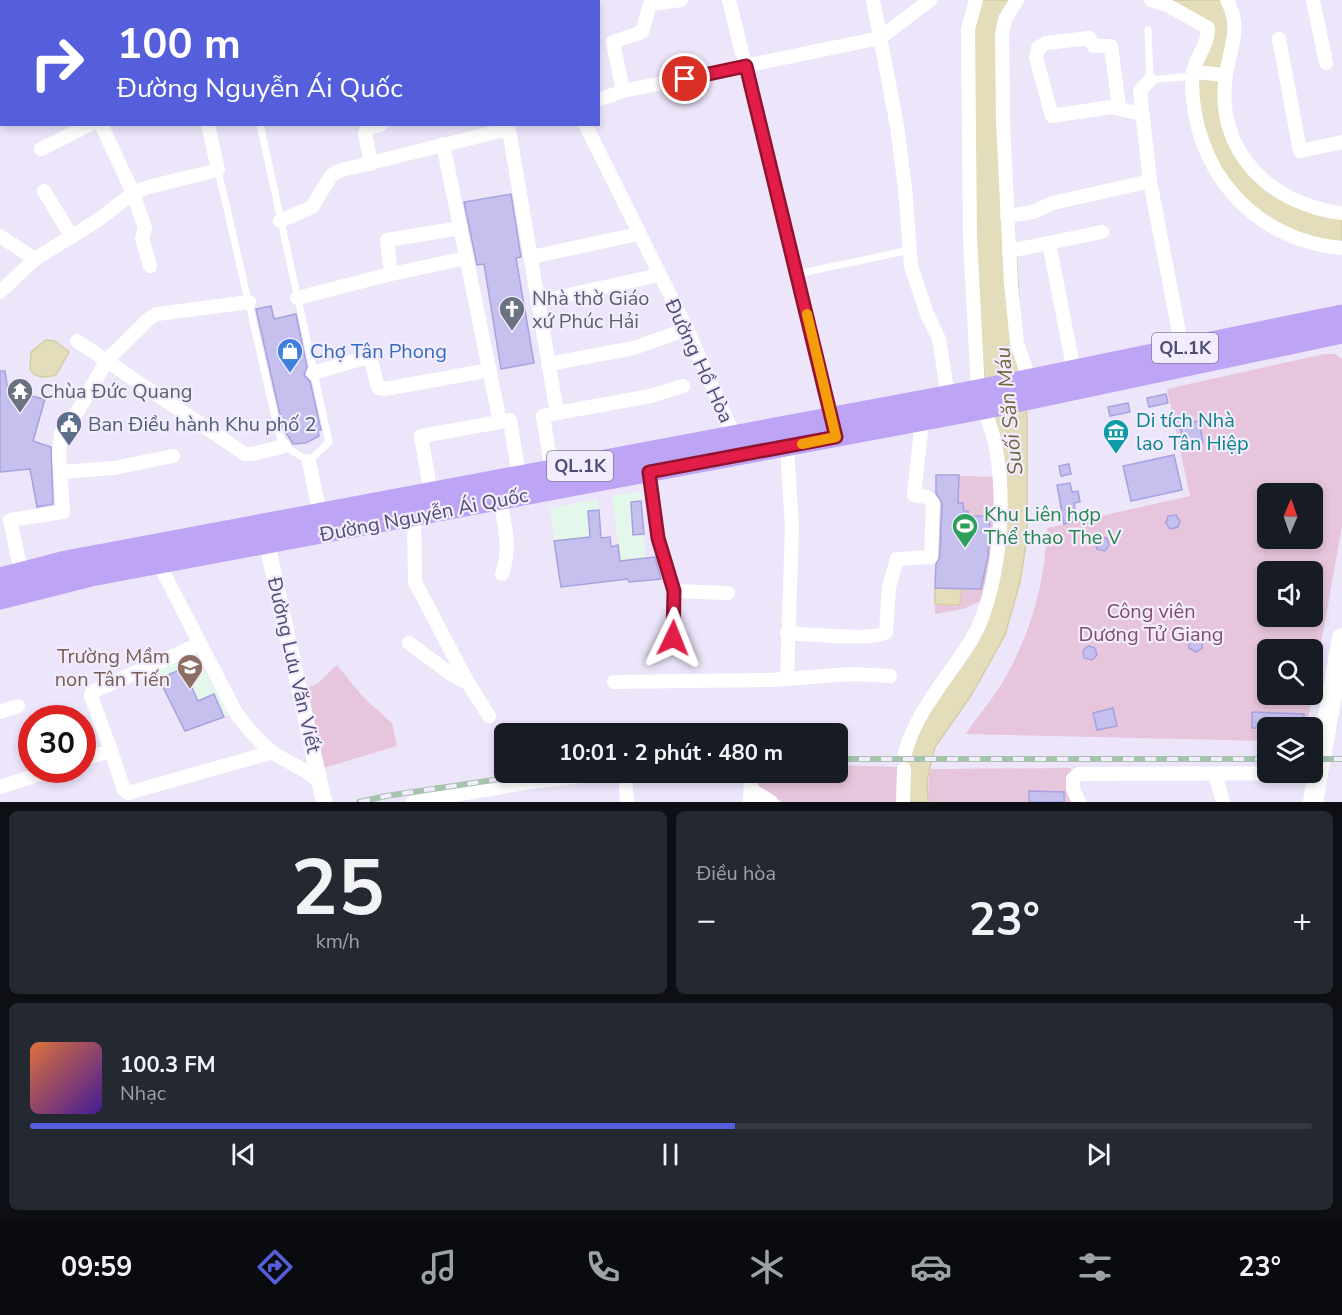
<!DOCTYPE html>
<html lang="vi">
<head>
<meta charset="utf-8">
<style>
	body { margin:0; font-family:"Nunito Sans",sans-serif; background:#242831; color:#f1f3f6; height:100vh; display:flex; flex-direction:column; font-size:22px; white-space:nowrap }
	* { box-sizing:border-box; margin:0 }
	p { font-size:20px; color:#9ea1a6 }
	.icon { flex:none; width:33px; height:33px; fill:none; stroke:currentColor; stroke-width:2; stroke-linecap:round; stroke-linejoin:round }
	.map { position:relative; height:802px; overflow:hidden }
	.sheet { display:flex; flex-direction:column; gap:9px; padding:9px; background:#0d0f14; flex:1 }
	.sheet>* { flex:none }
	.hud { position:absolute; left:0px; top:0px; width:600px; height:126px; box-shadow:0 3px 9px #0003; background:#555fdb; color:#fff; overflow:hidden }
	.needle { width:39px; rotate:2deg }
	.buttons { position:absolute; left:1257px; top:483px; display:grid; gap:12px }
	.buttons a { display:grid; place-items:center; width:66px; height:66px; border-radius:9px; background:#171b24; box-shadow:0 3px 9px #0003; font-size:30px }
	.speed { position:absolute; left:18px; top:705px; display:flex; gap:12px; font-size:30px; font-weight:700; text-align:center }
	.speed>* { display:grid; place-content:center; width:78px; height:78px; border-radius:50%; background:#171b24; box-shadow:0 3px 9px #0003; line-height:1 }
	.speed .limit { border:9px solid #d22; background:#fff; color:#111 }
	.pin { position:absolute; display:grid; place-items:center; width:51px; height:51px; color:#fff; margin:-26px; border:3px solid #fff; border-radius:50%; box-shadow:0 2px 6px #0007 }
	.me { position:absolute; width:66px; margin:-33px; rotate:2deg; stroke-linejoin:round; filter:drop-shadow(0 0 4px #0008) }
	.turn { display:flex; align-items:center; gap:21px; height:126px; padding:0 18px; font-size:27px }
	.turn .icon { width:78px; height:78px; stroke-width:2.5 }
	.turn b { display:block; font-size:42px; line-height:51px }
	.big { font-size:45px; font-weight:700; line-height:1.1 }
	.sheet .tile { flex:1; display:flex; flex-direction:column; justify-content:center; gap:9px; min-width:0; padding:0 21px; border-radius:9px; background:#242831 }
	.sheet .dial { align-items:center; gap:0 }
	.dial b { font-size:78px; line-height:1 }
	.song { display:flex; align-items:center; gap:18px }
	.cover { width:72px; height:72px; border-radius:9px; background:linear-gradient(135deg,hsl(20 70% 55%),hsl(260 70% 35%)) }
	.played { height:6px; border-radius:3px; background:linear-gradient(90deg,#555fdb 55%,#363941 55%) }
	.keys { display:flex; justify-content:space-around; direction:ltr }
	.heat { display:flex; justify-content:space-between; align-items:center; font-size:33px; direction:ltr }
	.sheet .tiles { flex:1; display:grid; gap:9px; grid-template-columns:1fr 1fr }
	.tile:last-child { grid-column:span 2 }
	.trip { position:absolute; left:494px; top:723px; width:354px; height:60px; border-radius:9px; background:#171b24; box-shadow:0 3px 9px #0003; font-weight:700; line-height:60px; text-align:center }
	.dock { display:flex; height:96px; justify-content:space-around; align-items:center; background:#090b0e; color:#9ea1a6 }
	.dock .icon { width:42px; height:42px }
	.dock .active { color:#555fdb }
	.dock b { font-size:27px; color:#f1f3f6 }
	.map>svg:first-child { display:block }
	.education { fill:#e3f7ea }
	.green { fill:#e7c6dd; fill-rule:evenodd }
	.water { fill:#e3ddbc; stroke:#d4cda3; stroke-width:1.5 }
	.building { fill:#c5c0ee; stroke:#a7a2df; stroke-width:1.5 }
	.lines { fill:none; stroke-linecap:round; stroke-linejoin:round }
	.service { stroke:#fff; stroke-width:7 }
	.minor { stroke:#fff; stroke-width:14 }
	.tertiary { stroke:#fff; stroke-width:16 }
	.secondary { stroke:#fff; stroke-width:20 }
	.primary { stroke:#bea4f4; stroke-width:21 }
	.rail-casing { stroke:#a5c3ad; stroke-width:6 }
	.rail { stroke:#f2ecfe; stroke-width:4; stroke-dasharray:11; stroke-linecap:butt }
	.route-casing { stroke:#92132f; stroke-width:15 }
	.route { stroke:#e11d48; stroke-width:10 }
	.slow { stroke:#f59e0b; stroke-width:10 }
	.labels { text-anchor:middle; dominant-baseline:central; stroke-width:4.5; stroke-linejoin:round; paint-order:stroke }
	.shield { fill:#f2ecfe; stroke:#807d9c; stroke-width:1.5 }
	.shield-label { font-size:18px; font-weight:bold; fill:#4f4d72 }
	.worship-label { font-size:20px; fill:#5b616d; stroke:#f2ecfe; text-anchor:start }
	.shop-label { font-size:20px; fill:#366cbe; stroke:#f2ecfe; text-anchor:start }
	.street-label { font-size:20px; fill:#4f4d72; stroke:#f2ecfe }
	.culture-label { font-size:20px; fill:#0d838f; stroke:#f2ecfe; text-anchor:start }
	.service-label { font-size:20px; fill:#4e5e75; stroke:#f2ecfe; text-anchor:start }
	.leisure-label { font-size:20px; fill:#27864d; stroke:#f2ecfe; text-anchor:start }
	.park-label { font-size:20px; fill:#824c6c; stroke:#f2ecfe }
	.education-label { font-size:20px; fill:#785e54; stroke:#f2ecfe; text-anchor:end }
	.water-label { font-size:21px; font-style:italic; fill:#70693e; stroke:#f2ecfe }
</style>
</head>
<body>
<div class="map">
<svg width="1342" height="802" viewBox="0 0 1342 802">
	<rect width="100%" height="100%" fill="#ede6fb"/>
	<!-- education -->
	<g class="education">
		<path d="M641,491l5,67 13,-1 6,22 -36,3 -1,-3 -67,8 -11,-79 48,-9 3,39 10,9 7,-2 -6,-49z"/>
		<path d="M198,650l6,10 -4,3 31,51 -46,17 -31,-62z"/>
	</g>
	<!-- green -->
	<g class="green">
		<path d="M1324,354h11l7,5v167l-30,168v-44h-44v44h44l-5,33 -39,1 -1,13 -301,-7c10,-17 24,-31 35,-49 29,-49 44,-100 46,-157l143,-32 -23,-107zM1268,494h44v44h-44zM1268,572h44v44h-44z"/>
		<path d="M936,475l60,2 -2,67 -11,56 -20,9 -28,5z"/>
		<path d="M337,665l26,32 29,26 5,23 -73,22 -19,-79 13,-6z"/>
		<path d="M837,765l62,2v35h-116l-25,-12 -6,-17 85,-1z"/>
		<path d="M1071,768l3,34h-146l1,-33z"/>
	</g>
	<!-- water -->
	<g class="water">
		<path d="M981,0h30l-10,18 26,401v119l-7,44 -15,53 -33,59 -37,53 -8,33 1,22h-21v-40l4,-14 27,-51 39,-58 25,-93 -16,-147 -11,-145 -3,-224z"/>
		<path d="M1165,0h56l9,15 -10,83 36,81 86,38v27l-21,-2 -55,-24 -30,-27 -32,-53 -8,-62 17,-41z"/>
		<path d="M46,340l9,1 14,11 -13,23c-10,2 -20,5 -26,-6l1,-17z"/>
		<path d="M935,588l26,1 -1,16 -25,-1z"/>
	</g>
	<!-- building -->
	<g class="building">
		<path d="M511,194l10,63 -5,1 18,105 -33,6 -17,-105 -7,1 -13,-63z"/>
		<path d="M271,306l3,13 22,-5 11,53 -3,8 6,6 11,49h-3l1,6 -13,7 -13,1 -10,-16 -27,-119z"/>
		<path d="M0,371h5l3,20 37,8 -12,42 18,6 2,57 -16,3 -7,-38 -30,3z"/>
		<path d="M1166,394l2,9 -19,4 -2,-9z"/>
		<path d="M1128,403l2,9 -20,4 -2,-9z"/>
		<path d="M1199,421l4,22 -19,4 -4,-22z"/>
		<path d="M1174,455l8,35 -51,11 -8,-35z"/>
		<path d="M1069,464l2,10 -10,2 -2,-10z"/>
		<path d="M936,475h23l-1,28h5l1,8h4v5h22l-2,40 -7,33 -46,-1 1,-24 4,-7 2,-54 -6,-10z"/>
		<path d="M1070,483l2,9 6,-1 2,11 -6,1 3,18 -13,3 -7,-39z"/>
		<path d="M641,501l3,33 -11,1 -2,-33z"/>
		<path d="M599,510l2,28 9,-1 1,10 7,-2 2,16 35,-4 6,22 -32,3 -1,-3 -67,8 -7,-46 36,-4 -2,-26z"/>
		<path d="M1176,515l4,6 -2,6 -8,2 -4,-6 2,-7z"/>
		<path d="M1099,537l8,1 2,7 -4,6 -8,-2 -2,-7z"/>
		<path d="M1195,637l7,3v8l-6,4 -7,-4v-7z"/>
		<path d="M1088,646l7,2 2,7 -5,5 -8,-2 -1,-7z"/>
		<path d="M196,656l4,6 -10,5 -3,-7z"/>
		<path d="M183,668l15,33 16,-7 10,23 -39,14 -24,-48 9,-4 -2,-4z"/>
		<path d="M1113,708l4,18 -20,4 -4,-17z"/>
		<path d="M1252,712l52,2 -1,14h-51z"/>
		<path d="M1029,791l35,1v10h-35z"/>
	</g>
	<g class="lines">
		<!-- service -->
		<g class="service">
			<path d="M1148,30l2,50 43,-4"/>
			<path d="M218,170l60,260 6,16 25,15 20,-19 -69,-318"/>
			<path d="M797,274l113,-24"/>
		</g>
		<!-- minor -->
		<g class="minor">
			<path d="M173,0l1,2"/>
			<path d="M231,0v2"/>
			<path d="M485,0l1,2"/>
			<path d="M522,0l1,2"/>
			<path d="M729,0l103,418"/>
			<path d="M873,0l24,126 8,62 6,78 16,48 12,25 9,57"/>
			<path d="M976,0l-8,29 2,209 8,152"/>
			<path d="M1017,0l-12,19 -3,16 1,86 8,162 6,60 12,36"/>
			<path d="M1151,0l16,5 41,23c1,18 -16,33 -16,52 0,89 60,160 150,168"/>
			<path d="M1227,0c15,28 3,47 -1,75 -12,76 45,130 116,138"/>
			<path d="M1313,0l13,63"/>
			<path d="M39,2v-2"/>
			<path d="M1279,39l21,112 42,-9"/>
			<path d="M0,64l2,-1"/>
			<path d="M1193,72l33,3"/>
			<path d="M1150,80l-10,11 10,90 32,167"/>
			<path d="M623,91l-10,-49 29,-10 8,-28 31,-4"/>
			<path d="M598,100l25,-9 257,-53 50,-38"/>
			<path d="M1119,107l-8,-61h-17l-5,-8 -43,5 -8,5 -2,10 16,58 59,-9 31,7"/>
			<path d="M101,124l32,69 12,35 -3,10 8,28"/>
			<path d="M508,124l49,289 94,-17 32,-10"/>
			<path d="M585,124l102,205 47,107"/>
			<path d="M41,149l50,-25"/>
			<path d="M371,164l-6,-31 2,-4 15,-5"/>
			<path d="M44,191l28,46"/>
			<path d="M1007,216l26,-4 20,-9 97,-22"/>
			<path d="M280,221l32,-14 19,-31 7,-5 170,-42"/>
			<path d="M0,236l35,23"/>
			<path d="M1049,243l25,128"/>
			<path d="M1009,251l93,-19"/>
			<path d="M531,257l107,-23"/>
			<path d="M391,274l-4,-34 74,-12"/>
			<path d="M0,292l35,-33 63,-39 35,-27 15,-6 70,-17 -10,-46"/>
			<path d="M297,298l94,-24 76,-16"/>
			<path d="M537,302l122,-27"/>
			<path d="M77,341l168,113h8l31,-8"/>
			<path d="M548,364l86,-16 53,-19"/>
			<path d="M313,373l55,-16c8,9 5,22 11,31l6,1 105,-19"/>
			<path d="M500,422l10,-2 9,57"/>
			<path d="M309,461l11,54"/>
			<path d="M552,471l-9,-55 14,-3"/>
			<path d="M61,472l53,-4 59,-12"/>
			<path d="M649,472l8,60 17,59 -1,47"/>
			<path d="M431,494l-10,-58 79,-14 -57,-278"/>
			<path d="M500,500c5,26 11,49 2,74"/>
			<path d="M414,516l1,66 53,101 21,33"/>
			<path d="M159,564l77,149c11,15 23,30 39,41 15,10 35,16 46,31"/>
			<path d="M21,571l-11,-51 53,-8 -4,-58 2,-21 14,-17 32,-56 43,-42 7,-4 92,-12"/>
			<path d="M674,591l54,2"/>
			<path d="M787,633c17,1 89,8 99,-1l3,-45 8,-28 34,-2 2,-54 -6,-6 -13,-2 8,-74"/>
			<path d="M409,643l43,32 16,8"/>
			<path d="M787,679l5,-151 -5,-82"/>
			<path d="M614,682l157,-2 80,-6 39,2"/>
			<path d="M0,712l18,-6"/>
			<path d="M111,751l13,39 4,3 145,-41"/>
			<path d="M905,753c11,-42 45,-78 67,-114 31,-52 40,-176 11,-230"/>
			<path d="M82,759l29,-8 -20,-55 1,-4 108,-48"/>
			<path d="M625,772l2,30"/>
			<path d="M748,772l3,7 -1,23"/>
			<path d="M1215,774l8,28"/>
			<path d="M0,787l52,-17"/>
			<path d="M752,790l19,12"/>
			<path d="M413,802l118,-20 88,-10"/>
			<path d="M903,802l1,-33"/>
			<path d="M1079,802l-6,-13v-10l6,-5 241,-1"/>
		</g>
		<!-- tertiary -->
		<path class="tertiary" d="M267,544l57,258"/>
		<!-- secondary -->
		<path class="secondary" d="M1313,802l29,-164"/>
		<!-- primary -->
		<g class="primary">
			<path d="M0,578l66,-17 912,-171 364,-75"/>
			<path d="M0,599l91,-23 892,-167 359,-76"/>
		</g>
		<!-- rail casing -->
		<g class="rail-casing">
			<g id="rail">
				<path d="M837,759h431"/>
				<path d="M1312,759h30"/>
				<path d="M359,802l27,-6 161,-24"/>
			</g>
		</g>
		<!-- rail -->
		<use href="#rail" class="rail"/>
	</g>
	<g class="lines">
		<!-- route casing -->
		<g class="route-casing">
			<path id="route" d="M673,638l1,-47 -16,-53 -9,-66 187,-35 -90,-371 -61,13"/>
		</g>
		<!-- route -->
		<use href="#route" class="route"/>
		<!-- slow -->
		<path class="slow" d="M802,444l34,-7 -29,-123"/>
	</g>
	<!-- icons -->
	<defs>
		<g id="church-pin" transform="scale(1.35)"><path d="M0 17L-7.5 6A9.5 9.5 0 1 1 7.5 6Z" fill="#6b7280" stroke="#f2ecfe"/><path d="M-1.2-6h2.4v3.5h3.3v2.4h-3.3V6h-2.4V-.1h-3.3v-2.4h3.3Z" fill="#fff"/></g>
		<g id="shop-pin" transform="scale(1.35)"><path d="M0 17L-7.5 6A9.5 9.5 0 1 1 7.5 6Z" fill="#3f7fe0" stroke="#f2ecfe"/><path d="M-5-2.5h2.3a2.7 3.5 0 0 1 5.4 0H5L5.5 6h-11ZM-1.5-2.5h3a1.5 2.3 0 0 0-3 0Z" fill="#fff"/></g>
		<g id="temple-pin" transform="scale(1.35)"><path d="M0 17L-7.5 6A9.5 9.5 0 1 1 7.5 6Z" fill="#6b7280" stroke="#f2ecfe"/><path d="M0-6L5-2H3V0L6.5 2.5H4V6H1.5V3h-3V6H-4V2.5H-6.5L-3 0V-2H-5Z" fill="#fff"/></g>
		<g id="civic-pin" transform="scale(1.35)"><path d="M0 17L-7.5 6A9.5 9.5 0 1 1 7.5 6Z" fill="#5c6f8a" stroke="#f2ecfe"/><path d="M-.6-6.5H3V-4.5H.6V-3L4-1V1h2V6H-6V1h2V-1L-.6-3ZM-1.2 2.5V6h2.4V2.5Z" fill="#fff"/></g>
		<g id="museum-pin" transform="scale(1.35)"><path d="M0 17L-7.5 6A9.5 9.5 0 1 1 7.5 6Z" fill="#0f9aa8" stroke="#f2ecfe"/><path d="M0-6L6-3V-2H-6V-3ZM-5-1h2V3h-2ZM-1-1h2V3h-2ZM3-1h2V3H3ZM-6 4H6V6H-6Z" fill="#fff"/></g>
		<g id="stadium-pin" transform="scale(1.35)"><path d="M0 17L-7.5 6A9.5 9.5 0 1 1 7.5 6Z" fill="#2e9e5b" stroke="#f2ecfe"/><path d="M0-5a6.5 5 0 1 0 0 10a6.5 5 0 1 0 0-10ZM-3.5-1.8h7v3.6h-7Z" fill="#fff"/></g>
		<g id="school-pin" transform="scale(1.35)"><path d="M0 17L-7.5 6A9.5 9.5 0 1 1 7.5 6Z" fill="#8d6e63" stroke="#f2ecfe"/><path d="M0-5L7-2L0 1L-7-2ZM-4 1L0 2.5L4 1V4Q0 6-4 4Z" fill="#fff"/></g>
	</defs>
	<g fill-rule="evenodd">
		<use href="#church-pin" x="512" y="309"/>
		<use href="#shop-pin" x="290" y="351"/>
		<use href="#temple-pin" x="20" y="391"/>
		<use href="#civic-pin" x="69" y="424"/>
		<use href="#museum-pin" x="1116" y="432"/>
		<use href="#stadium-pin" x="965" y="526"/>
		<use href="#school-pin" x="190" y="667"/>
	</g>
	<g class="labels">
		<!-- shield labels -->
		<g class="shield">
			<rect x="1152" y="333" width="66" height="30" rx="4.5"/>
			<rect x="547" y="451" width="66" height="30" rx="4.5"/>
		</g>
		<g class="shield-label">
			<text x="1185" y="348">QL.1K</text>
			<text x="580" y="466">QL.1K</text>
		</g>
		<!-- worship labels -->
		<g class="worship-label">
			<text x="532" y="298">Nhà thờ Giáo<tspan x="532" dy="23">xứ Phúc Hải</tspan></text>
			<text x="40" y="391">Chùa Đức Quang</text>
		</g>
		<!-- shop labels -->
		<g class="shop-label">
			<text x="310" y="351">Chợ Tân Phong</text>
		</g>
		<!-- street labels -->
		<g class="street-label">
			<text transform="translate(699 361) rotate(65)">Đường Hồ Hòa</text>
			<text transform="translate(424 515) rotate(-11)">Đường Nguyễn Ái Quốc</text>
			<text transform="translate(294 665) rotate(77)">Đường Lưu Văn Viết</text>
		</g>
		<!-- culture labels -->
		<g class="culture-label">
			<text x="1136" y="420">Di tích Nhà<tspan x="1136" dy="23">lao Tân Hiệp</tspan></text>
		</g>
		<!-- service labels -->
		<g class="service-label">
			<text x="88" y="424">Ban Điều hành Khu phố 2</text>
		</g>
		<!-- leisure labels -->
		<g class="leisure-label">
			<text x="984" y="514">Khu Liên hợp<tspan x="984" dy="23">Thể thao The V</tspan></text>
		</g>
		<!-- park labels -->
		<g class="park-label">
			<text x="1151" y="611">Công viên<tspan x="1151" dy="23">Dương Tử Giang</tspan></text>
		</g>
		<!-- education labels -->
		<g class="education-label">
			<text x="170" y="656">Trường Mầm<tspan x="170" dy="23">non Tân Tiến</tspan></text>
		</g>
		<!-- water labels -->
		<g class="water-label">
			<text transform="translate(1009 411) rotate(-96)">Suối Săn Máu</text>
		</g>
	</g>
</svg>
<div class="buttons">
<a><svg class="needle" viewBox="-14 -14 28 28"><path d="M0-13l5 13h-10z" fill="#e53935"/><path d="M0 13l5-13h-10z" fill="#9ea1a6"/></svg></a>
<a><svg class="icon" aria-label="sound" viewBox="0 0 24 24"><path d="M4 9h4l5-4v14l-5-4H4zM17 9q2 3 0 6"/></svg></a>
<a><svg class="icon" aria-label="search" viewBox="0 0 24 24"><circle cx="10" cy="10" r="6"/><path d="M15 15l6 6"/></svg></a>
<a><svg class="icon" aria-label="layers" viewBox="0 0 24 24"><path d="M12 4l9 5-9 5-9-5zM3 14l9 5 9-5"/></svg></a>
</div>
<div class="speed"><div class="limit">30</div></div>
<div class="pin" style="left:685px;top:79px;background:#d93025"><svg class="icon" aria-label="arrive" viewBox="0 0 24 24"><path d="M6 21V4h12l-3 4 3 4H6"/></svg></div>
<svg class="me" style="left:673px;top:638px" viewBox="-20 -20 40 40"><path d="M0-17L14 15 0 8-14 15z" fill="#e11d48" stroke="#fff" stroke-width="4"/></svg>
<div class="trip">10:01 · 2 phút · 480 m</div>
<div class="hud">
<div class="turn"><svg class="icon" aria-label="right" viewBox="0 0 24 24"><path d="M7 20v-9h11M14 6l5 5-5 5"/></svg><div><b>100 m</b>Đường Nguyễn Ái Quốc</div></div>
</div>
</div>
<section class="sheet">
<div class="tiles">
<div class="tile dial"><b>25</b><p>km/h</p></div>
<div class="tile"><p>Điều hòa</p>
<div class="heat"><a>−</a><b class="big">23°</b><a>+</a></div>
</div>
<div class="tile">
<div class="song"><i class="cover"></i><div><b>100.3 FM</b><p>Nhạc</p></div></div>
<div class="played"></div>
<div class="keys"><svg class="icon" aria-label="previous" viewBox="0 0 24 24"><path d="M18 5L8 12l10 7zM5 5v14"/></svg><svg class="icon" aria-label="pause" viewBox="0 0 24 24"><path d="M8 5v14M16 5v14"/></svg><svg class="icon" aria-label="next" viewBox="0 0 24 24"><path d="M6 5l10 7-10 7zM19 5v14"/></svg></div>
</div>
</div>
</section>
<nav class="dock">
<b>09:59</b>
<svg class="icon active" aria-label="directions" viewBox="0 0 24 24"><path d="M12 3l9 9-9 9-9-9zM9 14v-3h6M13 9l2 2-2 2"/></svg>
<svg class="icon" aria-label="music" viewBox="0 0 24 24"><path d="M9 18V5l10-2v13"/><circle cx="6" cy="18" r="3"/><circle cx="16" cy="16" r="3"/></svg>
<svg class="icon" aria-label="phone" viewBox="0 0 24 24"><path d="M5 4h4l2 5-3 2q2 4 5 5l2-3 5 2v4C11 20 4 13 5 4z"/></svg>
<svg class="icon" aria-label="climate" viewBox="0 0 24 24"><path d="M12 3v18M4 7l16 10M4 17L20 7"/></svg>
<svg class="icon" aria-label="car" viewBox="0 0 24 24"><path d="M5 17H2v-5l4-1 3-4h7l3 4 3 1v5h-3M9 17h6M6 11h13"/><circle cx="7" cy="17" r="2"/><circle cx="17" cy="17" r="2"/></svg>
<svg class="icon" aria-label="filters" viewBox="0 0 24 24"><path d="M4 7h16M4 17h16"/><circle cx="9" cy="7" r="2"/><circle cx="15" cy="17" r="2"/></svg>
<b>23°</b>
</nav>
</body>
</html>
